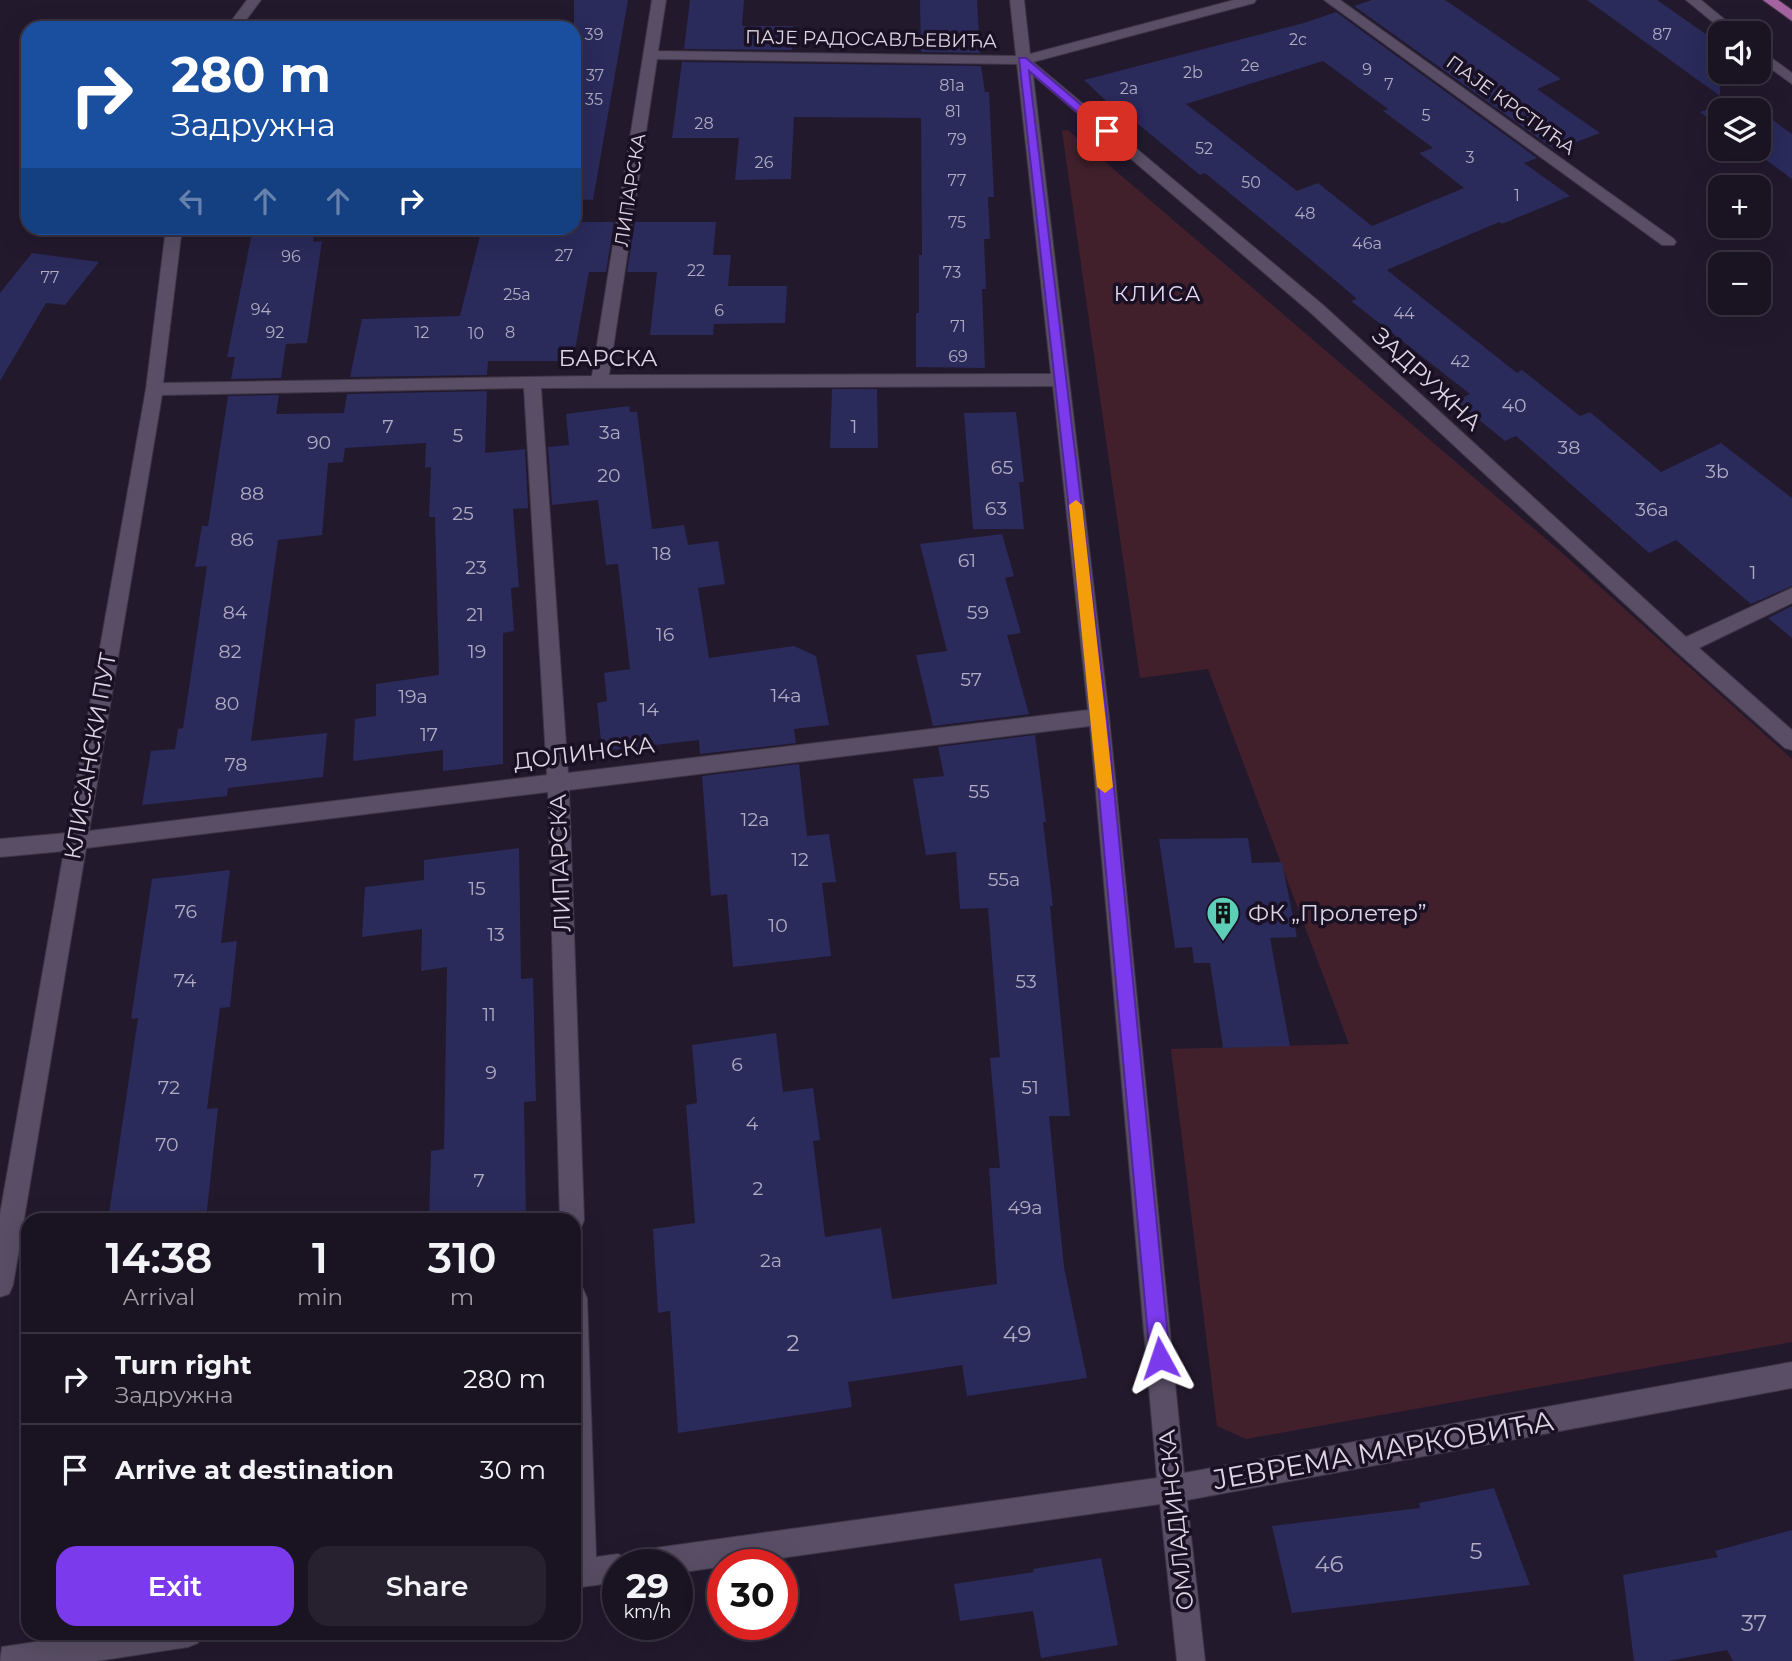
<!DOCTYPE html>
<html lang="en">
<head>
<meta charset="utf-8">
<style>
  :root { --surface:#1a1322; --page:#27202f; --text:#f1f3f6; --muted:#9f9ea5; --line:#383240; --accent:#7c3aed }
  body { margin:0; font-family:Montserrat,sans-serif; background:var(--page); color:var(--text); height:100vh; display:flex; flex-direction:column; font-size:26px; white-space:nowrap }
  * { box-sizing:border-box; margin:0 }
  p { font-size:23px; color:var(--muted) }
  .icon { flex:none; width:38px; height:38px; fill:none; stroke:currentColor; stroke-width:2; stroke-linecap:round; stroke-linejoin:round }
  .map { position:relative; flex:1; overflow:hidden }
  .drawer { position:absolute; left:21px; top:1213px; width:560px; height:427px; display:flex; flex-direction:column; background:var(--surface); border-radius:21px; box-shadow:0 7px 28px #0002,0 0 0 2px var(--line) }
  .drawer>* { flex:none }
  .guide { position:absolute; left:21px; top:21px; width:560px; height:214px; border-radius:21px; box-shadow:0 7px 28px #0002,0 0 0 2px var(--line); background:#1a4fa0; color:#fff; overflow:hidden }
  .controls { position:absolute; left:1708px; top:21px; display:grid; gap:14px }
  .controls a { display:grid; place-items:center; width:63px; height:63px; border-radius:14px; background:var(--surface); box-shadow:0 7px 28px #0002,0 0 0 2px var(--line); font-size:35px }
  .speed { position:absolute; left:602px; top:1549px; display:flex; gap:14px; font-size:35px; font-weight:700; text-align:center }
  .speed>* { display:grid; place-content:center; width:91px; height:91px; border-radius:50%; background:var(--surface); box-shadow:0 7px 28px #0002,0 0 0 2px var(--line); line-height:1 }
  .speed small { font-size:18px; font-weight:400 }
  .speed .limit { border:10px solid #d22; background:#fff; color:#111 }
  .pin { position:absolute; display:grid; place-items:center; width:60px; height:60px; color:#fff; margin:-30px; border-radius:14px; box-shadow:0 4px 10px #0006 }
  .me { position:absolute; width:77px; margin:-38px; rotate:355deg; stroke-linejoin:round; filter:drop-shadow(0 0 5px #0008) }
  .turn { display:flex; align-items:center; gap:24px; height:147px; padding:0 35px; font-size:32px }
  .turn .icon { width:91px; height:91px; stroke-width:2.5 }
  .turn b { display:block; font-size:49px; line-height:60px }
  .lanes { display:flex; align-items:center; height:66px; padding:0 35px; background:#0003; justify-content:center; gap:35px; direction:ltr }
  .lanes .off { opacity:.35 }
  .eta { display:flex; justify-content:space-evenly; align-items:center; height:119px; text-align:center }
  .eta b { font-size:42px; font-weight:600; line-height:49px }
  .button { display:flex; gap:14px; margin-top:auto; padding:14px 35px }
  .button a { flex:1; height:80px; border-radius:21px; background:var(--accent); color:#fff; font-size:28px; font-weight:600; line-height:80px; text-align:center }
  .button a+a { background:var(--page); color:var(--text) }
  ul { padding:0; list-style:none }
  li { display:flex; align-items:center; gap:21px; height:91px; padding:0 35px; border-top:2px solid var(--line) }
  li div { flex:1 }
  li b { display:block; font-size:26px }
  li em { font-style:normal }
  .map>svg:first-child { display:block }
</style>
</head>
<body>
<div class="map">
<svg width="1792" height="1661" viewBox="0 0 1792 1661">
  <rect width="100%" height="100%" fill="#23192d"/>
  <path fill="#41202c" d="M1068 130 1561 552 1792 759V1342L1246 1439 1217 1426 1171 1049 1349 1044 1208 669 1140 678 1062 131Z"/>
  <path fill="#2a2a5b" fill-rule="evenodd" d="M574 0H628L593 200 574 199Z
    M690 0H744L742 26H793L792 50 684 49Z
    M920 0H977L980 53 921 52Z
    M1372 0H1445L1561 79 1537 89 1600 133 1555 150 1354 6Z
    M1587 0H1657L1720 44V96Z
    M1336 12 1537 158 1524 163 1570 196 1502 224 1499 222 1387 270 1517 373 1522 370 1580 416 1590 412 1661 472 1721 443 1792 498V586L1751 604 1676 540 1649 553 1516 436 1505 441 1456 401 1470 394 1351 301 1357 299 1304 254 1205 173 1200 175 1122 111 1118 112 1084 80 1304 23ZM1323 61 1388 109 1383 111 1433 148 1419 153 1464 188 1372 226 1318 183 1297 191 1186 104Z
    M682 62 981 66 985 92H989L994 197H988L990 239H984L986 289H982L985 368 916 367V313H919V255H922L921 118 794 117 791 179 735 180 739 138H672Z
    M1742 98 1792 134V179L1751 149H1759V110H1720V127L1700 112Z
    M574 222H614L606 272H589L573 361H488L487 375 350 377 362 319 460 316 481 232H514L515 228H574Z
    M635 222H716L713 255H731L728 286H787L785 323 714 324 713 335H650L657 272H627Z
    M253 228H315L313 242 322 241 307 343 286 344 281 378 231 379 235 357H227Z
    M32 253 99 262 65 305 46 303 0 381V293Z
    M832 389H877L878 448H830Z
    M487 391 485 453 525 449 528 508 513 509 519 587 511 588 514 631 503 633V764L443 771V750L353 761 355 719 376 716V684L439 675 435 517H429L431 467 425 468 426 443 345 448 343 462 328 463 322 535 278 540 251 741 327 733 323 777 228 788 227 796 142 805 151 751 175 749 178 729 183 728 207 566 195 567 202 526H208L228 396 279 395 276 414 344 413 347 394Z
    M629 406 630 412H637L652 529 684 525 688 545 718 541 725 584 698 588 709 658 794 646 816 656 829 725 794 729 796 743 700 754 699 740 602 751 597 703 607 701 604 673 630 669 618 564 606 565 598 500 552 505 548 447 569 445 566 414Z
    M1016 412 1024 482H1019L1024 529H973L964 413Z
    M1002 534 1014 576 1005 578 1021 633 1007 635 1029 714 933 726 916 655 947 651 920 544Z
    M1792 606V638L1768 618Z
    M1035 735 1046 822H1043L1053 906H1050L1070 1116H1049L1064 1267 1087 1378 967 1396 962 1365 848 1382 852 1407 678 1433 670 1311 658 1313 653 1229 695 1223 686 1105 697 1103 692 1045 776 1033 783 1092 813 1088 820 1140 813 1141 825 1237 881 1228 892 1299 997 1284 989 1168H1000L990 1058 1000 1057 988 908 960 909 956 852 926 855 913 779 944 776 938 747Z
    M799 764 807 836 829 834 836 882 822 883 831 956 733 967 727 894 711 896 702 776Z
    M1248 838 1252 863 1282 862 1297 937 1270 938 1290 1046 1223 1048 1210 963H1194L1192 947 1175 948 1159 839Z
    M519 848 521 979 533 978 536 1101 524 1102 526 1220H429L431 1151 444 1149 447 967 421 971 422 929 362 937 365 887 424 880V860Z
    M230 870 221 943 237 941 230 1007 220 1008 207 1109 218 1108 206 1220H108L138 1018 131 1019 152 879Z
    M1494 1488 1530 1585 1292 1613 1272 1526 1420 1508 1419 1503Z
    M1792 1530V1661H1733L1727 1650 1668 1661H1634L1623 1575 1718 1557 1715 1551Z
    M1101 1558 1118 1645 1041 1658 1033 1611 960 1621 954 1584 1034 1572 1033 1569Z"/>
  <g fill="none" stroke-linecap="round" stroke-linejoin="round">
    <defs>
      <path id="minor" d="M247 0H261L240 28H226Z
        M652 0H666L658 51 1016 56 1010 0H1024L1030 54 1234 0H1256L1254 3 1033 62 1323 305 1686 637 1792 588V603L1699 648 1792 730V750L1785 748 1677 652 1311 313 1033 75 1109 717 1184 1473 1792 1362V1388L1187 1500 1205 1661H1177L1160 1504 677 1573V1564H618V1582L574 1588V1285L583 1289 587 1298 596 1557 618 1554 629 1560 631 1554 641 1550 1157 1478 1090 726 569 790 584 1220 581 1228 574 1231V1220H560L548 792 86 848 13 1285 9 1294 0 1297V1214L64 851 0 857V839L67 833 146 389 166 228H182L163 383 592 376ZM657 59 1017 64 1051 374 609 375ZM1053 386 1088 710 568 773 541 388ZM524 388 547 775 89 831 162 395Z
        M1324 0H1340L1674 239 1676 242 1674 245H1662Z
        M1686 0H1701L1741 33H1726Z
        M1759 49 1792 73V84L1759 60Z
        M95 1633H202L198 1643 188 1647 97 1661H0L2 1647Z"/>
      <path id="major" d="M1763 0H1778L1792 10V21Z"/>
    </defs>
    <use href="#minor" stroke="#3e3647" stroke-width="2"/>
    <use href="#major" stroke="#3e3647" stroke-width="2"/>
    <use href="#minor" fill="#594e65" fill-rule="evenodd"/>
    <use href="#major" fill="#a462a1" fill-rule="evenodd"/>
  </g>
  <path fill="#7c3aed" stroke="#51269a" stroke-width="2" d="M1019 58H1026L1112 131 1103 134 1029 71 1107 717 1170 1358 1167 1365 1160 1368 1153 1365 1150 1358 1092 717Z"/>
  <path fill="#f59e0b" d="M1076 500 1082 505 1113 787 1105 793 1097 787 1069 505Z"/>
  <defs>
    <symbol id="building-pin" viewBox="-11 -11 22 30"><path d="M0 17L-7.5 6A9.5 9.5 0 1 1 7.5 6Z" fill="#5eceb8" stroke="#1a1023"/><path d="M-4-6H4V6H1V3H-1V6H-4ZM-2.5-4.3h1.7v1.8h-1.7ZM.8-4.3h1.7v1.8H.8ZM-2.5-1h1.7V.8h-1.7ZM.8-1h1.7V.8H.8Z" fill="#111"/></symbol>
  </defs>
  <g fill-rule="evenodd">
    <use href="#building-pin" x="1204" y="894" width="38" height="52"/>
  </g>
  <g text-anchor="middle" dominant-baseline="central" stroke-width="7" stroke-linejoin="round" paint-order="stroke">
    <g font-size="16" fill="#b0abc2">
      <text x="594" y="34">39</text>
      <text x="1662" y="34">87</text>
      <text x="1298" y="39">2c</text>
      <text x="1250" y="65">2e</text>
      <text x="1367" y="69">9</text>
      <text x="1193" y="72">2b</text>
      <text x="595" y="75">37</text>
      <text x="1389" y="84">7</text>
      <text x="952" y="85">81a</text>
      <text x="1129" y="88">2a</text>
      <text x="594" y="99">35</text>
      <text x="953" y="111">81</text>
      <text x="1426" y="115">5</text>
      <text x="704" y="123">28</text>
      <text x="957" y="139">79</text>
      <text x="1204" y="148">52</text>
      <text x="1470" y="157">3</text>
      <text x="764" y="162">26</text>
      <text x="957" y="180">77</text>
      <text x="1251" y="182">50</text>
      <text x="1517" y="195">1</text>
      <text x="1305" y="213">48</text>
      <text x="957" y="222">75</text>
      <text x="1367" y="243">46a</text>
      <text x="564" y="255">27</text>
      <text x="291" y="256">96</text>
      <text x="696" y="270">22</text>
      <text x="952" y="272">73</text>
      <text x="50" y="277">77</text>
      <text x="517" y="294">25a</text>
      <text x="261" y="309">94</text>
      <text x="719" y="310">6</text>
      <text x="1404" y="313">44</text>
      <text x="958" y="326">71</text>
      <text x="275" y="332">92</text>
      <text x="422" y="332">12</text>
      <text x="510" y="332">8</text>
      <text x="476" y="333">10</text>
      <text x="958" y="356">69</text>
      <text x="1460" y="361">42</text>
    </g>
    <g font-size="19" fill="#dcd6e4" stroke="#1a1023">
      <text transform="translate(871 39) rotate(1)">ПАЈЕ РАДОСАВЉЕВИЋА</text>
      <text transform="translate(1511 105) rotate(36)">ПАЈЕ КРСТИЋА</text>
      <text transform="translate(630 190) rotate(-81)">ЛИПАРСКА</text>
    </g>
    <g font-size="19" fill="#b0abc2">
      <text x="1514" y="405">40</text>
      <text x="388" y="426">7</text>
      <text x="854" y="426">1</text>
      <text x="610" y="432">3a</text>
      <text x="458" y="435">5</text>
      <text x="319" y="442">90</text>
      <text x="1569" y="447">38</text>
      <text x="1002" y="467">65</text>
      <text x="1717" y="471">3b</text>
      <text x="609" y="475">20</text>
      <text x="252" y="493">88</text>
      <text x="996" y="508">63</text>
      <text x="1652" y="509">36a</text>
      <text x="463" y="513">25</text>
      <text x="242" y="539">86</text>
      <text x="662" y="553">18</text>
      <text x="967" y="560">61</text>
      <text x="476" y="567">23</text>
      <text x="1753" y="572">1</text>
      <text x="235" y="612">84</text>
      <text x="978" y="612">59</text>
      <text x="475" y="614">21</text>
      <text x="665" y="634">16</text>
      <text x="230" y="651">82</text>
      <text x="477" y="651">19</text>
      <text x="971" y="679">57</text>
      <text x="786" y="695">14a</text>
      <text x="413" y="696">19a</text>
      <text x="227" y="703">80</text>
      <text x="649" y="709">14</text>
      <text x="429" y="734">17</text>
      <text x="236" y="764">78</text>
      <text x="979" y="791">55</text>
      <text x="755" y="819">12a</text>
      <text x="800" y="859">12</text>
      <text x="1004" y="879">55a</text>
      <text x="477" y="888">15</text>
      <text x="186" y="911">76</text>
      <text x="778" y="925">10</text>
      <text x="496" y="934">13</text>
      <text x="185" y="980">74</text>
      <text x="1026" y="981">53</text>
      <text x="489" y="1014">11</text>
      <text x="737" y="1064">6</text>
      <text x="491" y="1072">9</text>
      <text x="169" y="1087">72</text>
      <text x="1030" y="1087">51</text>
      <text x="752" y="1123">4</text>
      <text x="167" y="1144">70</text>
      <text x="479" y="1180">7</text>
      <text x="758" y="1188">2</text>
      <text x="1025" y="1207">49a</text>
      <text x="771" y="1260">2a</text>
    </g>
    <g font-size="21" letter-spacing="2" fill="#e7dbf6" stroke="#1a1023">
      <text x="1158" y="293">КЛИСА</text>
    </g>
    <g font-size="23" fill="#dcd6e4" stroke="#1a1023">
      <text x="608" y="358">БАРСКА</text>
      <text transform="translate(1427 379) rotate(43)">ЗАДРУЖНА</text>
      <text transform="translate(584 753) rotate(-7)">ДОЛИНСКА</text>
      <text transform="translate(90 756) rotate(-80)">КЛИСАНСКИ ПУТ</text>
      <text transform="translate(560 863) rotate(-92)">ЛИПАРСКА</text>
      <text transform="translate(1176 1520) rotate(-96)">ОМЛАДИНСКА</text>
    </g>
    <g font-size="23" fill="#dcd6e4" stroke="#1a1023" text-anchor="start">
      <text x="1248" y="913">ФК „Пролетер”</text>
    </g>
    <g font-size="23" fill="#b0abc2">
      <text x="1017" y="1334">49</text>
      <text x="793" y="1343">2</text>
      <text x="1476" y="1551">5</text>
      <text x="1329" y="1564">46</text>
      <text x="1754" y="1623">37</text>
    </g>
    <g font-size="28" fill="#dcd6e4" stroke="#1a1023">
      <text transform="translate(1383 1450) rotate(-10)">ЈЕВРЕМА МАРКОВИЋА</text>
    </g>
  </g>
</svg>
<div class="controls">
<a><svg class="icon" aria-label="sound" viewBox="0 0 24 24"><path d="M4 9h4l5-4v14l-5-4H4zM17 9q2 3 0 6"/></svg></a>
<a><svg class="icon" aria-label="layers" viewBox="0 0 24 24"><path d="M12 4l9 5-9 5-9-5zM3 14l9 5 9-5"/></svg></a>
<a>+</a>
<a>−</a>
</div>
<div class="speed"><div>29<small>km/h</small></div><div class="limit">30</div></div>
<div class="pin" style="left:1107px;top:131px;background:#d93025"><svg class="icon" aria-label="arrive" viewBox="0 0 24 24"><path d="M6 21V4h12l-3 4 3 4H6"/></svg></div>
<svg class="me" style="left:1160px;top:1358px" viewBox="-20 -20 40 40"><path d="M0-17L14 15 0 8-14 15z" fill="#7c3aed" stroke="#fff" stroke-width="4"/></svg>
<div class="guide">
<div class="turn"><svg class="icon" aria-label="right" viewBox="0 0 24 24"><path d="M7 20v-9h11M14 6l5 5-5 5"/></svg><div><b>280 m</b>Задружна</div></div>
<div class="lanes"><svg class="icon off" aria-label="left" viewBox="0 0 24 24"><path d="M17 20v-9H6M10 6l-5 5 5 5"/></svg><svg class="icon off" aria-label="ahead" viewBox="0 0 24 24"><path d="M12 20V5M6 11l6-6 6 6"/></svg><svg class="icon off" aria-label="ahead" viewBox="0 0 24 24"><path d="M12 20V5M6 11l6-6 6 6"/></svg><svg class="icon" aria-label="right" viewBox="0 0 24 24"><path d="M7 20v-9h11M14 6l5 5-5 5"/></svg></div>
</div>
<section class="drawer">
<div class="eta">
<div><b>14:38</b><p>Arrival</p></div>
<div><b>1</b><p>min</p></div>
<div><b>310</b><p>m</p></div>
</div>
<ul>
<li><svg class="icon" aria-label="right" viewBox="0 0 24 24"><path d="M7 20v-9h11M14 6l5 5-5 5"/></svg><div><b>Turn right</b><p>Задружна</p></div><em>280 m</em></li>
<li><svg class="icon" aria-label="arrive" viewBox="0 0 24 24"><path d="M6 21V4h12l-3 4 3 4H6"/></svg><div><b>Arrive at destination</b></div><em>30 m</em></li>
</ul>
<div class="button"><a>Exit</a><a>Share</a></div>
</section>
</div>
</body>
</html>
